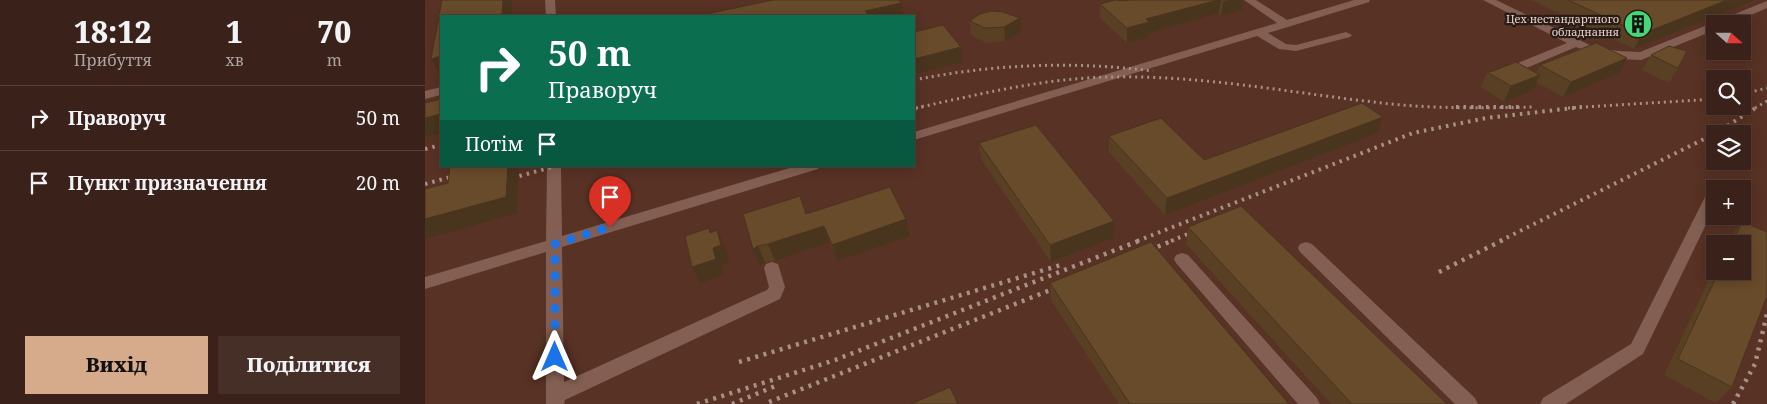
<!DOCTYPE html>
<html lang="uk">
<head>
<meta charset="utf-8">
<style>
  :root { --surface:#3a221a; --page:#452f27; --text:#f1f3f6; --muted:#aba4a2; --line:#543f39; --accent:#d6ab8b }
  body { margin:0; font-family:"Noto Serif",serif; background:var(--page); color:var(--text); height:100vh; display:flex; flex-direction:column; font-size:19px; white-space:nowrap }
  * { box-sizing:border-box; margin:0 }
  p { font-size:16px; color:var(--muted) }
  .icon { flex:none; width:28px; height:28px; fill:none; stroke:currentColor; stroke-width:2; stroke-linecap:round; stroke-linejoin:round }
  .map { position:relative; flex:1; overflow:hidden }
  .side { display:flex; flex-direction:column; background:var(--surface); width:425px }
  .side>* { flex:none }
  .banner { position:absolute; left:15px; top:15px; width:475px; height:152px; border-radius:0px; box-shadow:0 2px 12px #0003,0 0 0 1px var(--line); background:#0b6e4f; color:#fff; overflow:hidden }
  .needle { width:32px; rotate:111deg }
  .tools { position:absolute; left:1281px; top:15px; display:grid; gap:10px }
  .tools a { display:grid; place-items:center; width:45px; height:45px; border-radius:0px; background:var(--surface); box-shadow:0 2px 12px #0003,0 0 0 1px var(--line); font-size:25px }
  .pin { position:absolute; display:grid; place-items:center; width:42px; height:42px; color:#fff; margin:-51px -21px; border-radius:50% 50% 50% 0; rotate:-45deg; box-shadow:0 0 5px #0007 }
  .pin .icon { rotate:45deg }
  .me { position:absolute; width:55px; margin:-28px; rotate:0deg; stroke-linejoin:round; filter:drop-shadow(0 0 4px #0008) }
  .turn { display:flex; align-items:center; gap:18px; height:105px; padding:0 25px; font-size:22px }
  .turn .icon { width:65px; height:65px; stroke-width:2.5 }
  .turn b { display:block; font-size:35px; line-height:42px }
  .then { display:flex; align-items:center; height:48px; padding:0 25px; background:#0003; gap:10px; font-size:19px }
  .eta { display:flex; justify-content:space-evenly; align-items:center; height:85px; text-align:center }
  .eta b { font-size:30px; font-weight:800; line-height:35px }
  .action { display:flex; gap:10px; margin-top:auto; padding:10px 25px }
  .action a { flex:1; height:58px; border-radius:0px; background:var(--accent); color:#111; font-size:20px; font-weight:800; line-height:58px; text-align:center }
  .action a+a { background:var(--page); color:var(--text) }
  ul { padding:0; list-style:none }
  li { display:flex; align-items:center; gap:15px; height:65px; padding:0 25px; border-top:1px solid var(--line) }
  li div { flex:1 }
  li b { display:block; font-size:19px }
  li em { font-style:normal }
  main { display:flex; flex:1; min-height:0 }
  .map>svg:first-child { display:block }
</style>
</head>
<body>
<main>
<section class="side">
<div class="eta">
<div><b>18:12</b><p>Прибуття</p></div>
<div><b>1</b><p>хв</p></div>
<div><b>70</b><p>m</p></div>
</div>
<ul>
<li><svg class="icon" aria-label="right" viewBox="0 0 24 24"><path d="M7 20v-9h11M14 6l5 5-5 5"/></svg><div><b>Праворуч</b></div><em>50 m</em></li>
<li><svg class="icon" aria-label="arrive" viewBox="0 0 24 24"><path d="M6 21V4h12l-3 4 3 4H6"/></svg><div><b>Пункт призначення</b></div><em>20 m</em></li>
</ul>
<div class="action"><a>Вихід</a><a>Поділитися</a></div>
</section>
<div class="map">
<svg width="1342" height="404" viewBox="0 0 1342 404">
  <rect width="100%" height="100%" fill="#4d2e23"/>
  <path fill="#583224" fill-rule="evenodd" d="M0 0H1342V404H0ZM16 16H489V166H16ZM1290 24H1318V51H1290ZM1290 79H1318V106H1290ZM1290 134H1318V161H1290ZM1290 189H1318V216H1290ZM1290 244H1318V271H1290Z"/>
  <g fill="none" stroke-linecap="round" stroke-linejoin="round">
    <path fill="#825f52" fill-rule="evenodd" d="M120 0H130L131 16H121Z
      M819 0H831L862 20 929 0H945L944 2 843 33 861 44 871 45 921 32 927 35 925 37 871 51 854 49 832 36 489 140V132L852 23Z
      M1058 0H1071L1169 47 1193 51 1215 52 1342 1V8L1305 24H1290V30L1216 60 1193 59 1166 53 1151 47 1080 77 1076 76 1074 73 1076 70 1142 43Z
      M16 87V95L0 99V91Z
      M122 166H136L137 236 371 166H395L393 169 137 247 139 382 342 290 344 287 339 268 341 264 347 262 353 264 360 287 355 299 140 400 139 404H121V252L0 289V277L121 241Z
      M1290 186 1296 189H1290V206L1218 354 1141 404H1115L1118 398 1206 344 1283 191 1285 188Z
      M881 242 887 244 1050 398 1053 404H1030L875 252 873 248 875 244Z
      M757 253 763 255 892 398 895 404H873L751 263 749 259 751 255Z"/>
    <path stroke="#a99087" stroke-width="3" stroke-dasharray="2 4" stroke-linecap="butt" d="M489 80C569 64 647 61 728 71
      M1318 94 1342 88
      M491 108C555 94 620 78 686 77 777 75 867 93 957 103 1008 109 1059 108 1109 107
      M1143 108 1290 99
      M1330 108 1342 101"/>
    <path stroke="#a99087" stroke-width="4" stroke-dasharray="2.5 5" stroke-linecap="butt" d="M1031 107H1097
      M489 109 497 107
      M0 149 16 145
      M80 180 131 166
      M0 184 36 174
      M712 241 988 133 1061 118 1157 107
      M746 241 775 229
      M1075 241 1291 133 1332 107"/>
    <path stroke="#a99087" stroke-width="4.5" stroke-dasharray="3 5.5" stroke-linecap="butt" d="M717 253 749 240
      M1014 272 1078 240
      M314 362 639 264
      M344 402 638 285
      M272 404 410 360 716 240
      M307 404 353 385
      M1308 404 1330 364 1342 314"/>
  </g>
  <path fill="#594024" d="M704 0H818L817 10 796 16 794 13 724 33V37L702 43 675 18V4Z
    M1106 0H1329L1209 49Z
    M555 14 596 32 580 41 562 43 546 35 545 21Z
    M489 32 536 47 538 62 492 74 489 69Z
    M1226 55 1253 68 1244 83 1217 70Z
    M1202 58 1194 73 1138 97 1111 82 1108 90 1079 102 1056 87 1062 72 1111 73 1115 65Z
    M958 117 953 133 740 215 684 152V136L779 160Z
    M554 143 688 238 626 262 556 159Z
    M381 214 485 236 412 261 405 242 350 261 340 262 335 266 328 249Z
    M1317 222 1342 232V296L1307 387 1291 403 1239 375 1290 267V271H1318V244H1301L1304 238Z
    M763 227 1022 404H906L761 244Z
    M625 283 864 404H694L626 300Z"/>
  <path fill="#49341d" d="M78 0H87V16H77Z
    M793 0H796L794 13 724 33V37L702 43V28L721 19Z
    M804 0H818L817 10 796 16 798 2Z
    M1302 0H1329L1209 49 1217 34Z
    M476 3 479 16H442L440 11Z
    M595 18 596 32 580 41 579 27Z
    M536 47 538 62 492 74 489 59Z
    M16 56V74L6 59Z
    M1202 58 1194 73 1138 97 1146 82Z
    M1115 75 1108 90 1079 102 1086 86Z
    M16 114V133L0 137V118Z
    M958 117 953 133 740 215 742 198Z
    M83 166H94L92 213 0 239V219Z
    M481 219 485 236 412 261 407 245Z
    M689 221 688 238 626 262 625 245Z
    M399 226 405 242 350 261 343 244Z
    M284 228 292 245V230L300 247 304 262 296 264 299 275 275 283 267 267 285 233Z
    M333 246 340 262 335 266 328 249Z"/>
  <path fill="#684b2a" stroke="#49341d" d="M17 0H78L77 16H16V56L6 59Z
    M348 0H474L476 3 440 11 444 16H272Z
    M690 0 702 1 704 0H793L721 19 724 22 702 28 675 4Z
    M1143 0H1302L1217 34Z
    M566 11 578 12 595 18 579 27 560 28 545 21 555 14Z
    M518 25 536 47 489 59V32Z
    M1171 43 1202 58 1146 82 1115 65Z
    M1244 46 1262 51 1253 68 1226 55Z
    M1091 62 1115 75 1086 86 1062 72 1068 71Z
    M16 99V114L0 118V103Z
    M937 103 958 117 742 198 684 136 736 118 779 160Z
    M611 125 689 221 625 245 554 143Z
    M25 166H83L81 197 0 219V189L23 183Z
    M465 187 481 219 407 245 399 226 343 244 333 246 328 249 318 214 375 196 381 214Z
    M816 206 1022 404H927L763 227Z
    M1317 222 1342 232V296L1307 387 1253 359 1294 271H1318V244H1307Z
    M284 228 285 233 292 230 296 245 288 248 291 259 267 267 260 236Z
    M726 242 864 404H705L625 283Z
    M525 387 533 404H486Z"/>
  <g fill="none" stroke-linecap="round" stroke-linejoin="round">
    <path stroke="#1a73e8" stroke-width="9" stroke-dasharray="0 16.2" d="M130 357V244L185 227"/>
  </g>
  <defs>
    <symbol id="building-disc" viewBox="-11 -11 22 22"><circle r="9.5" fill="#47d779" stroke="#291b15"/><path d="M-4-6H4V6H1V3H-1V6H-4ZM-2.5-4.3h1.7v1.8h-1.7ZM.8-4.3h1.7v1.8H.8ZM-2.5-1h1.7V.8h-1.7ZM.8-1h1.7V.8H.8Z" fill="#111"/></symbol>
  </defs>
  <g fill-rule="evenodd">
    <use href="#building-disc" x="1197" y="8" width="32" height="32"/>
  </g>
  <g text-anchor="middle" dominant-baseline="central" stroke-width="4.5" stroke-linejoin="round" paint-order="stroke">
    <g font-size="11" fill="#e8d3cc" stroke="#291b15" text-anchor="end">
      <text x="1194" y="18">Цех нестандартного<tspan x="1194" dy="13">обладнання</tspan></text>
    </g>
  </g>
</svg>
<div class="tools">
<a><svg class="needle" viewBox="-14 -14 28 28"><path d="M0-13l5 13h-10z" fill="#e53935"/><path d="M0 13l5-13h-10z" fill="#aba4a2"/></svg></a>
<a><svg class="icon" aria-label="search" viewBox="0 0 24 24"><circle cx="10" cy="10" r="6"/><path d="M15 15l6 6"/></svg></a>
<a><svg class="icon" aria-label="layers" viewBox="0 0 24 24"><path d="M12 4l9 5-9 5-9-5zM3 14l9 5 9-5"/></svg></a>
<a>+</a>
<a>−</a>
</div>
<div class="pin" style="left:185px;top:227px;background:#d93025"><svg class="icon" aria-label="arrive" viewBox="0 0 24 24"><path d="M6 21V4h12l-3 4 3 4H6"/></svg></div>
<svg class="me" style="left:130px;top:357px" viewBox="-20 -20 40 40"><path d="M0-17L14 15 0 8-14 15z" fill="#1a73e8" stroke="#fff" stroke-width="4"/></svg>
<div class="banner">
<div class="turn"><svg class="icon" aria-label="right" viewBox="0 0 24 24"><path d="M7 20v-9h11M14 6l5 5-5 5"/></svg><div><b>50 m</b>Праворуч</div></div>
<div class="then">Потім<svg class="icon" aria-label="arrive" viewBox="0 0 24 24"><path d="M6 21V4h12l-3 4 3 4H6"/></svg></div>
</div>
</div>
</main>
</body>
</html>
